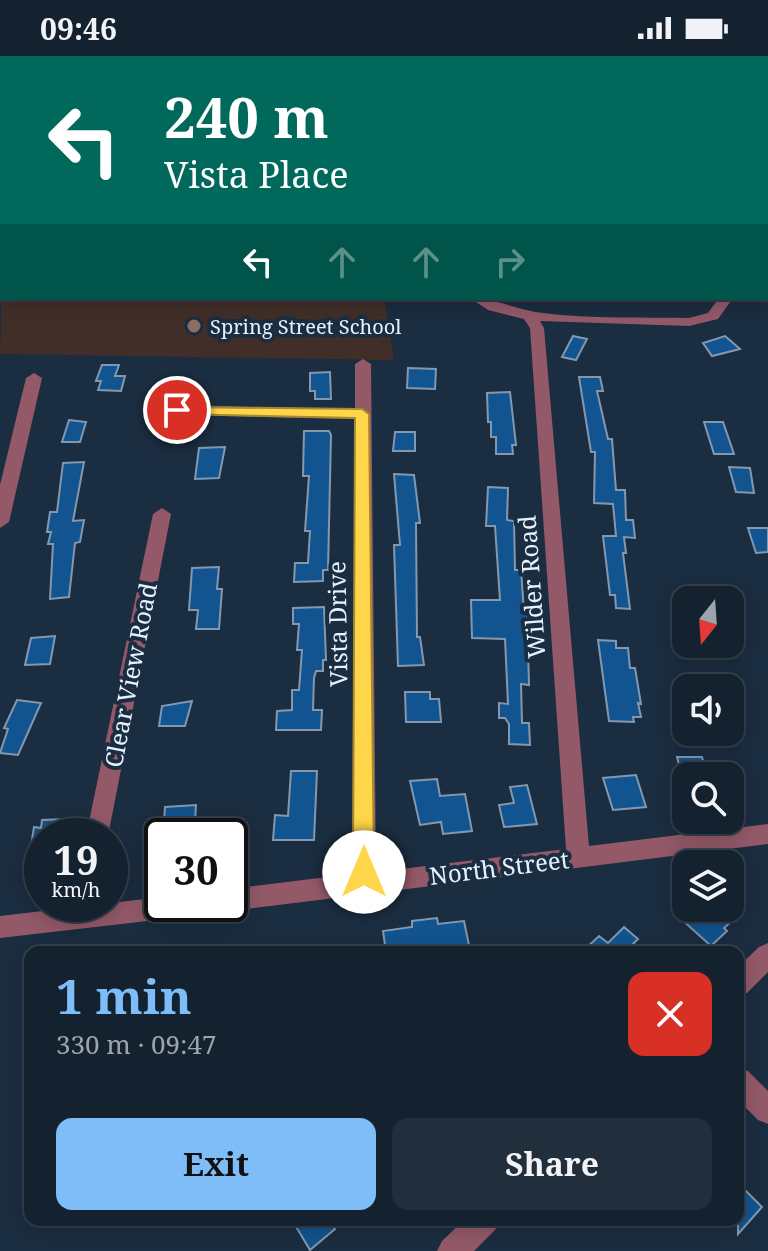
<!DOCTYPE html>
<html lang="en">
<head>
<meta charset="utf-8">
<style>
  :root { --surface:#142230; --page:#212f3c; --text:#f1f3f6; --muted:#9da4ab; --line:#333f4c; --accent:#7fbdf9 }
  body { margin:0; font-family:"Noto Serif",serif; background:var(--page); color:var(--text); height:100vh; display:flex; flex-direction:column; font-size:30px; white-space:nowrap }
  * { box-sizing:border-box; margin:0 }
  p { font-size:26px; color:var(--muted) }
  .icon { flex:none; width:44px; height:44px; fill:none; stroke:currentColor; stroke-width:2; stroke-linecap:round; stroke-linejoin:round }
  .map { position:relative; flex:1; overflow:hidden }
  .panel { position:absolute; left:24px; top:890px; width:720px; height:280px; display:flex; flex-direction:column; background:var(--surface); border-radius:16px; box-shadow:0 4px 20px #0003,0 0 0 2px var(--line) }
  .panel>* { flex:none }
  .top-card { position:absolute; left:0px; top:0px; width:768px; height:244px; box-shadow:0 4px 20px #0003,0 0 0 2px var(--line); background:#00695c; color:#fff; overflow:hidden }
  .needle { width:52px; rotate:197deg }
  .controls { position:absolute; left:672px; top:530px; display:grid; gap:16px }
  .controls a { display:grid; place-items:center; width:72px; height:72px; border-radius:16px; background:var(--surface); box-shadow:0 4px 20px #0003,0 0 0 2px var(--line); font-size:40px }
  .speed { position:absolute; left:24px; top:762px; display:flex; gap:16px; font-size:40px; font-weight:700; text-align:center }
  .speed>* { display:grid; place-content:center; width:104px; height:104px; border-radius:50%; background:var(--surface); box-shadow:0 4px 20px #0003,0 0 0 2px var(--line); line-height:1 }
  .speed small { font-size:20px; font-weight:400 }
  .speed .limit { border:4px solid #111; border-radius:12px; background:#fff; color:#111 }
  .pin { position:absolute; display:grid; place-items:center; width:68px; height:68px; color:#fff; margin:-34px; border:4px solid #fff; border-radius:50%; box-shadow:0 2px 8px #0007 }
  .me { position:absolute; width:88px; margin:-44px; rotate:0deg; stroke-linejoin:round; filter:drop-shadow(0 0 6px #0008) }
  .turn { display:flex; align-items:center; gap:28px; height:168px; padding:0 32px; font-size:36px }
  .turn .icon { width:104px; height:104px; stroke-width:2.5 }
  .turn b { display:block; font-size:56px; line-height:68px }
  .lanes { display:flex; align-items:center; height:76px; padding:0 32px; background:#0003; justify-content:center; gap:40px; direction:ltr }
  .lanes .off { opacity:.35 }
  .round { display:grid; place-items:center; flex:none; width:84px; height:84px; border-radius:16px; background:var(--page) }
  .summary { display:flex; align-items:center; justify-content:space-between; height:136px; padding:0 32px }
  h1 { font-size:48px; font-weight:700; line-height:60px; color:var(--accent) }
  .action { display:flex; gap:16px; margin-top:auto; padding:16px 32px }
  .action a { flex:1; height:92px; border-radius:16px; background:var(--accent); color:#111; font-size:32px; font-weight:700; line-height:92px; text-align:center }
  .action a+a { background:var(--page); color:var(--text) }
  .status { display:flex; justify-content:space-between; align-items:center; height:56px; padding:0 40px; background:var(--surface); direction:ltr }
  .status svg { height:22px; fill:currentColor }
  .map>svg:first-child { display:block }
</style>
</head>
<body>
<div class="status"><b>09:46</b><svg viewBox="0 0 49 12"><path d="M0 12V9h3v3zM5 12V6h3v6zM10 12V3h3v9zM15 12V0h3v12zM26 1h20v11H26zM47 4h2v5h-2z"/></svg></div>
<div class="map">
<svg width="768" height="1195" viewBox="0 0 768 1195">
  <rect width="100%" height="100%" fill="#1b2d40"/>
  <path fill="#412e28" d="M2 231V242H384L394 304 0 298Z"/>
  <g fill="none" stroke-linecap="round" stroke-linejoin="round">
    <path stroke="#156" stroke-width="3" d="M111 0 114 2"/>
  </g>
  <path fill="#12548f" stroke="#8398af" stroke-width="2" d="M573 280 587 283 576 304 562 301Z
    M725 280 740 293 712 300 703 287Z
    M102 309H119L115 320H125L121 335 98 334 101 325H96Z
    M408 312 436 313 435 333 407 332Z
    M330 316 331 343H315V335H310V317Z
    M579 321H600L603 335H597L608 383H612L616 434H625L626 464H633L635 482 624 481 626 497H623L630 553 616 552 615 539H610L603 480H616L613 448 594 447 595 396H591Z
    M510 336 516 389H512L513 398H496V381H491V366H488L487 337Z
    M69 364 86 366 80 386H62Z
    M704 366H723L734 398H714Z
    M304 375H329L331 379 328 514H323V525L294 526 295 507H308L310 475H305L309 420H303Z
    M395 376H415V395H393Z
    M225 391 219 422 195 423 199 392Z
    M84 406 73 465 84 464 80 486 75 487 69 541 50 543 53 488H48L51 476H47L50 456H57L63 407Z
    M729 411 750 412 754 437 736 436Z
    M394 418 414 419 420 467H416L417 581H420L424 609 398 610 394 489H400Z
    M488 431 508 432 507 464 514 465 515 514H521L524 555H527L529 629 521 628 522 667H529L530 689 509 688V668L505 662H499V647L508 648 505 583 472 582 471 544H500L495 470H486Z
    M748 472H768V496L756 497Z
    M219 511 217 533H222L219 573H196L198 554H189L192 512Z
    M324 551 326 604H323V615H316L314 622 313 654H322L321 674H276L277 655 292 654V634H299L302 594H297L299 568H293V552Z
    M55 580 50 608 25 609 31 582Z
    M598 584 616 585V592H628L630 612H635L641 648 638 647 641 661H633L634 666 609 665Z
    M405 636H430V643H439L441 666H406Z
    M17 644 41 647 18 699 0 697 8 673 4 672Z
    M192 645 185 670H159L162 650Z
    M677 701H702L707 720H682Z
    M291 715H317L314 784H273L275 759 288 760Z
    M636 719 646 751 613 754 603 722Z
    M437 723 440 740 465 738 472 775 443 778 441 766 420 769 410 725Z
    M527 729 537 768 504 771 499 749 514 747 510 731Z
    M196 749 195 765 183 766V780H163L165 751Z
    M66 763 63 780H42V814L27 815 34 771 41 772 42 764Z
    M700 852H736L728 859 733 864 724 872 727 875 711 890 681 863Z
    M437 862 438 868 464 865 470 894 386 896 383 875 412 871V865Z
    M624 871 638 883 625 896H582L599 880 608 887Z
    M738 1127 762 1151 738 1178Z
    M292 1164H329L335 1173 310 1194Z"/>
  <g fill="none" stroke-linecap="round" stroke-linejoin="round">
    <path fill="#935969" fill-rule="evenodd" d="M59 0H74L58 2Z
      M236 0H257L258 2H237Z
      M438 0H449L450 2H439Z
      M727 0H737L738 2H728Z
      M751 0H768V4L750 2Z
      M0 9H2V15H0Z
      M470 242C494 242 518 254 543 257 591 263 641 261 689 262L708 257 719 242H733L718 263 689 270 540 265 544 272 589 790 768 768V788L230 855 222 852 220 848H230V833L352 818 355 363 177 359 169 354 177 349 355 353V308L363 303 371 308 376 816 566 793 530 272 524 263 488 254Z
      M34 317 42 322 9 466 0 472V429L26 322Z
      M162 452 171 458 108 780H86L153 458Z
      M162 841V848H211L208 856 199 859 0 882V860Z
      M768 887V916L747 937 738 940V911L759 891Z
      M738 1012 748 1015 768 1035V1068L758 1064 738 1044Z
      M464 1164H500L495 1174 474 1195H437L442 1185Z"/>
  </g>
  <path fill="#ffd54a" stroke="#a68a30" stroke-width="2" d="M172 351 362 353 369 358 374 816 371 823H356L353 816 355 362 177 358 172 357Z"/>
  <circle fill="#8d6e63" stroke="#1b2d40" stroke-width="3" cx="194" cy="270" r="8"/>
  <g text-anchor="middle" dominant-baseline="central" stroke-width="8" stroke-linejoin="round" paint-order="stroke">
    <g font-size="20" fill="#e6f2fe" stroke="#1b2d40" text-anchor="start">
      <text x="210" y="270">Spring Street School</text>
    </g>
    <g font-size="24" fill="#e6f2fe" stroke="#1b2d40">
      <text transform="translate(531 531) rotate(-94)">Wilder Road</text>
      <text transform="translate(337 568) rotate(-91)">Vista Drive</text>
      <text transform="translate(130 619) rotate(-79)">Clear View Road</text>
      <text transform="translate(499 811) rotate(-7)">North Street</text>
    </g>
  </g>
</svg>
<div class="controls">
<a><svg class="needle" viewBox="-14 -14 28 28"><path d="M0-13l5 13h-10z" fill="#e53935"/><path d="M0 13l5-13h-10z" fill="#9da4ab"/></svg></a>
<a><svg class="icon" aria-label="sound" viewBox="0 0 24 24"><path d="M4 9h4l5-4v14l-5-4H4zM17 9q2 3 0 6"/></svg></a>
<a><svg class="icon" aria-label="search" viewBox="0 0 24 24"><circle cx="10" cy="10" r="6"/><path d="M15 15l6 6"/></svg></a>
<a><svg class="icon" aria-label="layers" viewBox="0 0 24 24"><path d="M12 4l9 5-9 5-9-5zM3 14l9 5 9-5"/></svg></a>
</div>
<div class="speed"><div>19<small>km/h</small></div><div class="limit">30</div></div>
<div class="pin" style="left:177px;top:354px;background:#d93025"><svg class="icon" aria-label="arrive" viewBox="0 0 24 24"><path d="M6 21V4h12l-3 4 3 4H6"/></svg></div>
<svg class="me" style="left:364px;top:816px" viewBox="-20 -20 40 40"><circle r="19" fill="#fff"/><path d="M0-13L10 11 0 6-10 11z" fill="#ffd54a"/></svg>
<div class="top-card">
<div class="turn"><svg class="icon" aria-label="left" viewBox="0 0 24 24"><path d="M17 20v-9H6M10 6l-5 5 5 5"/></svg><div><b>240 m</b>Vista Place</div></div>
<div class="lanes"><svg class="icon" aria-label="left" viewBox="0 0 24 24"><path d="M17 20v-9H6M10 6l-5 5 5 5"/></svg><svg class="icon off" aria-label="ahead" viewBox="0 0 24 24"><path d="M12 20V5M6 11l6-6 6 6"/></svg><svg class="icon off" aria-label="ahead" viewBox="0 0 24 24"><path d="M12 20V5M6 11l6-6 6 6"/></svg><svg class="icon off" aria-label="right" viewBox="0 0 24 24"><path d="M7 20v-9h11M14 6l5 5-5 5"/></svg></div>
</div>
<section class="panel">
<div class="summary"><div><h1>1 min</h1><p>330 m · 09:47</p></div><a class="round" style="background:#d93025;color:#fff"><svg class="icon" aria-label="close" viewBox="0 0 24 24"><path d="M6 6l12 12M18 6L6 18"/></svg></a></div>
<div class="action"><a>Exit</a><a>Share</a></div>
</section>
</div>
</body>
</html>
